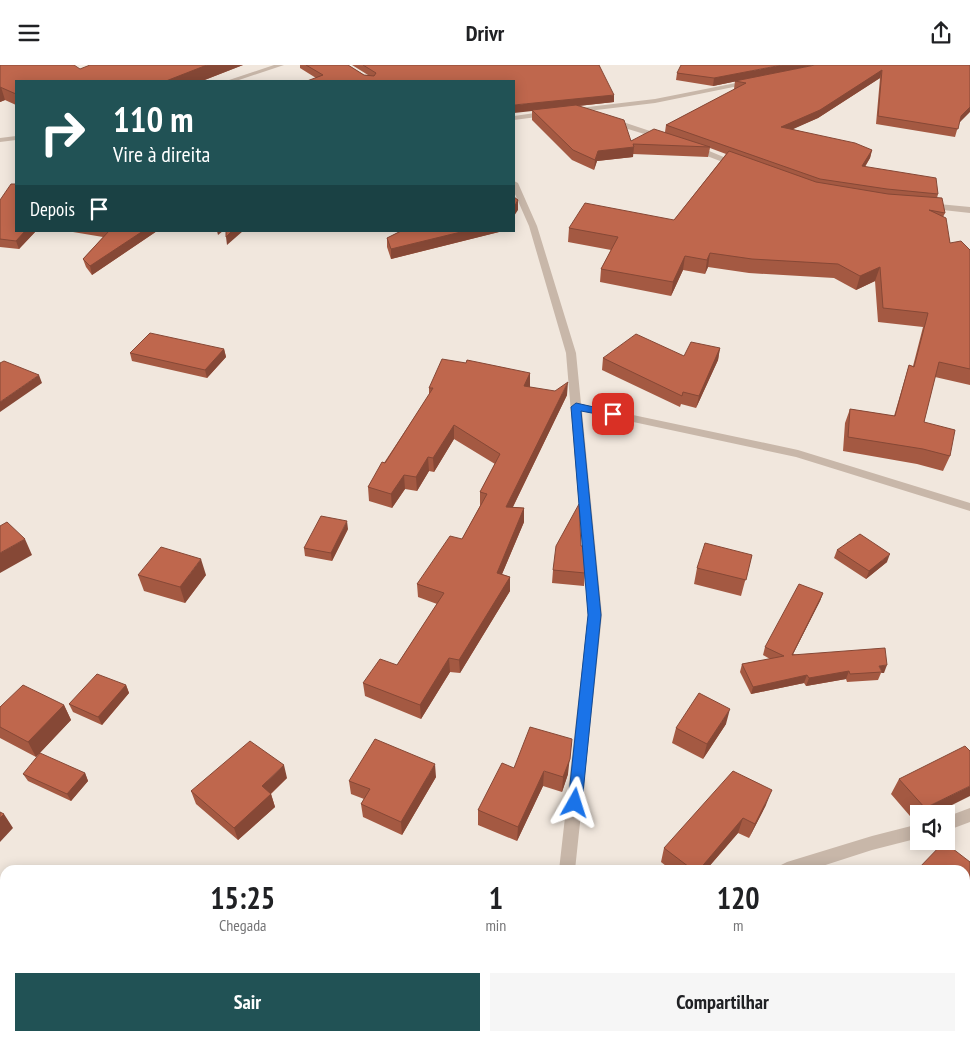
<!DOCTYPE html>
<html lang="pt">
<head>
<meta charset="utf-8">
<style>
  :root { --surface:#fff; --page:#f6f6f6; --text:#202124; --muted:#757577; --accent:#215255 }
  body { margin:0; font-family:"PT Sans Narrow",sans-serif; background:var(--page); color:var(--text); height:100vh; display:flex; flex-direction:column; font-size:19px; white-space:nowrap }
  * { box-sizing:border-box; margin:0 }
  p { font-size:16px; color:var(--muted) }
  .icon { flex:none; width:28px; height:28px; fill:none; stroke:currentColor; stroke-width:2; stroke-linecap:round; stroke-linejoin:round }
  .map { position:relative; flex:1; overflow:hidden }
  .drawer { position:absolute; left:0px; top:800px; width:970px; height:176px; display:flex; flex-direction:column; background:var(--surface); border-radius:15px 15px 0 0; box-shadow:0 2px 12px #0003 }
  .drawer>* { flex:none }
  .guide { position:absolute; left:15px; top:15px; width:500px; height:152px; border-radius:0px; box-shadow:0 2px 12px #0003; background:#215255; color:#fff; overflow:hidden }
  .controls { position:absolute; left:910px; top:740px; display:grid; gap:10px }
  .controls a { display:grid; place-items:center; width:45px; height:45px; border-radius:0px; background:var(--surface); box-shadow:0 2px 12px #0003; font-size:25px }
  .pin { position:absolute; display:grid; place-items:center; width:42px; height:42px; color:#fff; margin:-21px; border-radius:10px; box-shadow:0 2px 8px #0006 }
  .me { position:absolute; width:55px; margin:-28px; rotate:6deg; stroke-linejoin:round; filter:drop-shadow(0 0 4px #0008) }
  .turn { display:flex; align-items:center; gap:18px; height:105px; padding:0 15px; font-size:22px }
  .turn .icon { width:65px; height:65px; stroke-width:2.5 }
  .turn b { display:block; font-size:35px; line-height:42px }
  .then { display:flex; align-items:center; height:48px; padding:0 15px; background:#0003; gap:10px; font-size:19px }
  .eta { display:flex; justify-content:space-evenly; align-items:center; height:85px; text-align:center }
  .eta b { font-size:30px; font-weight:700; line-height:35px }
  .primary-button { display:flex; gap:10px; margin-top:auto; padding:10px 15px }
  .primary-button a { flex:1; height:58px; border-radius:0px; background:var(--accent); color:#fff; font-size:20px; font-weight:700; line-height:58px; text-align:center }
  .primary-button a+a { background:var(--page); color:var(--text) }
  header { display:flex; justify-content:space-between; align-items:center; height:65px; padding:0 15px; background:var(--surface); font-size:22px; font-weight:700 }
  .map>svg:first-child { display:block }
</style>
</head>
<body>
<header><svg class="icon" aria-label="menu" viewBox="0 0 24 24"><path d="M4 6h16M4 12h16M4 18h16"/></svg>Drivr<svg class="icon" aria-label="share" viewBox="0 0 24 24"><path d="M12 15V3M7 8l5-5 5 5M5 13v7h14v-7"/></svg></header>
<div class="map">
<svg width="970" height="976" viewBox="0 0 970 976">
  <rect width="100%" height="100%" fill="#f1e7dd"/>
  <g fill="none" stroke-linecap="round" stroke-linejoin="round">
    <path fill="#c8b7a9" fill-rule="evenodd" d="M274 0H284L236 16H226Z
      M751 15 753 16V18L655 38 571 48 567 46 571 44 655 34Z
      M549 46H552V50L514 55V51Z
      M608 54H614L668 72 661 74 608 58Z
      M16 71V75L0 77V73Z
      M691 81H697L743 100 736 102 691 85Z
      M514 116 518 118 537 161 576 288 581 339 798 385 970 438V446L796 392 582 346 602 550 575 805H559L588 550 566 288 529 161 514 127Z
      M928 138 970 142V148L925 143V139Z
      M970 743V757L946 766V752Z
      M919 759V773L872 785 810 805H779L781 800 787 797 872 771Z
      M404 971H431L429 976H402Z
      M545 971H563V976H545Z"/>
  </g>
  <path fill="#a45942" d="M0 0 80 4 243 0 202 16H16V40L5 35 0 37Z
    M300 0H348L364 10H368L352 0H599L614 37 578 41 631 76 665 67 666 60 735 24H734L735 16 761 11 713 21 676 15 677 8 970 0 959 58 955 72 876 59 880 13 818 53 792 64 872 85 870 93 865 102 938 129 937 133 945 148 943 152 950 178 970 185V320L935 312 924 357 950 391 943 406 917 399 843 386 845 358 850 344 894 351 909 300 913 301 923 262 878 257 875 216 856 225 834 213 749 208 708 202 705 209 683 205 671 231 600 217 601 204 611 185 568 177 569 163 674 155 726 89 710 83 708 92 633 89V92L597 96 594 105 572 95 532 55V46L514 16 316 13 300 3Z
    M0 135 16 166H36L19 184 0 182Z
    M67 166H157L92 210 86 202 83 194 103 172Z
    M401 166H503L391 194 387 182V173Z
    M720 283 718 295 696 343 681 339 680 342 602 305 603 293 684 291Z
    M224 284 226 292 207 313 132 296 130 288Z
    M530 308V322L567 330 513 442 524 443V457L502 509 510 512V526L460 608 450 607 421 654 365 631 363 618 397 600 437 539 418 532 417 519 462 474 480 441V427L495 399 454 374 434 407 429 406 417 426 405 424 392 443 369 436 368 422 429 330V323Z
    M348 464 332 496 305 491 304 483Z
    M581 481 585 508 584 521 552 518 553 505Z
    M837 485 887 497 866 514 834 493Z
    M752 490 741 531 694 519 697 503Z
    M138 510H206L185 538 144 526Z
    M823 528 820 536 793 589 884 608H881L878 615 847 617 846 614 806 621 804 618 751 629 740 607 742 599 770 594 763 590 765 582Z
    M126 620 129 628 102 660 73 647 69 639Z
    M64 640 71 655 36 692 0 673V642Z
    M726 659 703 694 672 678 676 663Z
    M514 703 568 709 562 727 543 721 517 776 478 760V745Z
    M85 708 88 716 71 736 28 716 23 709Z
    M436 712 402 770 363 752 361 739 364 734 351 729 349 716Z
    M287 713 271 729 275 742 238 775 196 739 191 726Z
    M899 714 934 749H919V757L916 758 891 729Z
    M766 740 749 773 738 768 706 805H671L661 797 664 783Z
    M92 971H122L119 976H102Z
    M720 971H751L749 976H729Z
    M863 971H915L914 976H873Z"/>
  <path fill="#864836" d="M207 0H243L202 16H166Z
    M782 0H816L713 21 714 13Z
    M882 5 880 13 818 53 780 70 781 62Z
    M0 22H1L5 35 0 37Z
    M614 30V37L514 48V40Z
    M970 42V47L958 59 961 51Z
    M634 82 633 92 597 96 594 105 595 95 598 86Z
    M872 85 870 93 860 109 862 101Z
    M518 135V145L514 151V142Z
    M25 166H36L19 184 16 176Z
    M143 166H157L92 210 90 201Z
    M217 166H223L218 170Z
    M232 166H243L227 180 226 172Z
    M465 166H503L391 194V184Z
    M710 188 708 202 705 209 707 195Z
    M685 191 683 205 671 231 673 217Z
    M880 202 875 216 856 225 860 211Z
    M720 283 718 295 696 343 699 331Z
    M224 284 226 292 207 313 205 305Z
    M530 308V322L524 321Z
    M39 310 42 318 0 347V337Z
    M568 317 567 330 506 456V442Z
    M454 360V374L434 407 433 393Z
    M428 392 429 406 417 426 416 412Z
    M404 410 405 424 392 443 391 429Z
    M524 443V457L497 521V508Z
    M347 456 348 464 332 496 331 488Z
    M25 474 32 490 0 508V488Z
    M890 489 887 497 866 514 869 506Z
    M201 494 206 510 185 538 180 522Z
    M510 512V526L460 608 459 595Z
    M823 528 820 536 789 597 792 590Z
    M449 593 450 607 421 654 420 640Z
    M887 600 884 608H881L882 607 879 601Z
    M849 606 846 614 806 621 809 613Z
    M807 610 804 618 751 629 753 622Z
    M126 620 129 628 102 660 98 652Z
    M64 640 71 655 36 692 28 677Z
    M730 644 726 659 703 694 707 679Z
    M572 674 568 709 562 727 563 712Z
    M435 699 436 712 402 770 401 757Z
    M284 700 287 713 266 733 271 729 275 742 238 775 234 763 262 721Z
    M544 706 543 721 517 776 518 762Z
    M85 708 88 716 71 736 67 729Z
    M970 721V731L934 749H922L925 743Z
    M772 725 766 740 749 773 755 759Z
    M4 749 13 763 0 777V753Z
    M743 753 738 768 706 805H699Z
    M970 851V853L965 859V856Z
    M29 971H45L46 973 44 976H26Z
    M106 971H122L119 976H110Z
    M277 971H280V976H277Z"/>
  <path fill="#bf674d" stroke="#864836" d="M0 0H74L80 4 90 0H207L166 16H16V29L0 22Z
    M306 0H348L364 10 374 11 376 8 363 0H599L614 30 514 40V16H307L323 10Z
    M681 0H782L714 13 677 8Z
    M815 0H970V42L961 51 958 64 878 51 882 5 820 45 781 62 855 78 872 85 862 101 936 113 938 129 887 124 820 114 666 60 746 18 735 16Z
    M576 40 624 55 631 76 654 64 710 82 633 79 634 82 598 86 595 95 573 85 532 45Z
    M729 86 816 117 888 129 942 133 945 148 929 145 946 153 950 178 961 176 970 185V304L939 297 924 357 955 365 950 391 923 384 848 372 850 344 895 351 909 300 914 302 928 248 883 243 880 202 860 211 838 199 752 194 710 188 707 195 685 191 673 217 601 204 618 172 569 163 585 138 674 155Z
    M11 119H16V166H25L16 176 0 174V135Z
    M514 132 518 135 514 142Z
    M109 166H143L90 201 83 194Z
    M226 166H232L226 172Z
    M401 166H465L391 184 387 173Z
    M150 268 224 284 205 305 130 288Z
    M636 269 684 291 691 277 720 283 699 331 683 327 682 331 603 293Z
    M442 294 466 298 467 295 530 308 524 321 555 326 568 317 506 442 524 443 497 508 510 512 459 595 449 593 420 640 363 618 380 594 397 600 444 528 417 519 450 471 462 474 487 429 480 427 500 389 454 360 433 393 428 392 416 412 404 410 391 429 368 422 382 397 385 398 433 323H429Z
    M4 296 39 310 0 337V298Z
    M579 439 581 481H583L585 508 553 505 556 481Z
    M321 451 347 456 331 488 304 483Z
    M7 457 25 474 0 488V461Z
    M860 469 890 489 869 506 837 485Z
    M705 478 752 490 746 515 697 503Z
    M161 482 201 494 180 522 138 510Z
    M799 519 823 528 792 590 885 583 887 600 879 601 882 607 850 609 849 606 809 613 807 610 753 622 742 599 784 591 765 582Z
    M97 609 126 620 98 652 69 639Z
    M23 620 64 640 28 677 0 662V642Z
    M699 628 730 644 707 679 676 663Z
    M530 662 572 674 570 694 563 712 544 706 518 762 478 745 502 698 514 703Z
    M375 674 435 699 401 757 361 739 370 724 349 716Z
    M250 676 284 700 262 721 271 729 234 763 191 726Z
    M965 681 970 686V721L925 743 899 714Z
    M40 688 85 708 67 729 23 709Z
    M733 706 772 725 755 759 743 753 699 805H693L664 783Z
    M0 747 4 749 0 753Z
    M944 777 970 797V851L965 856V805H917Z
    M0 941 5 943V971H29L26 976H0Z
    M238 971H277V976H238Z
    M881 971H915L914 976H891Z"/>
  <path fill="#1a73e8" stroke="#114b97" d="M576 338 616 347 618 349 613 352 581 346 601 550 582 738 580 742 575 744 570 742 568 738 588 550 571 342Z"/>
</svg>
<div class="controls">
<a><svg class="icon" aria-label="sound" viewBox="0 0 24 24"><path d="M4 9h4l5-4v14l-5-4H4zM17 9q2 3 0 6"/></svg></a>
</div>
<div class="pin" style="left:613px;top:349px;background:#d93025"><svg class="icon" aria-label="arrive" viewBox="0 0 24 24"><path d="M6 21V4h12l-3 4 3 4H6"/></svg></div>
<svg class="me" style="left:575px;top:738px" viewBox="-20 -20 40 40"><path d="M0-17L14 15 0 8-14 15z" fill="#1a73e8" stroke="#fff" stroke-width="4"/></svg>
<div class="guide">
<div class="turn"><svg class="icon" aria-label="right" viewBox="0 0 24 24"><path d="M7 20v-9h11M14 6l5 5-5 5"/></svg><div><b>110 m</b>Vire à direita</div></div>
<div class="then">Depois<svg class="icon" aria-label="arrive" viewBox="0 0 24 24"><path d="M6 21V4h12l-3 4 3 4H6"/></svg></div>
</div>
<section class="drawer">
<div class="eta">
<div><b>15:25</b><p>Chegada</p></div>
<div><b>1</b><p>min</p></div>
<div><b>120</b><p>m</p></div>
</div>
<div class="primary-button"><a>Sair</a><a>Compartilhar</a></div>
</section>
</div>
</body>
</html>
